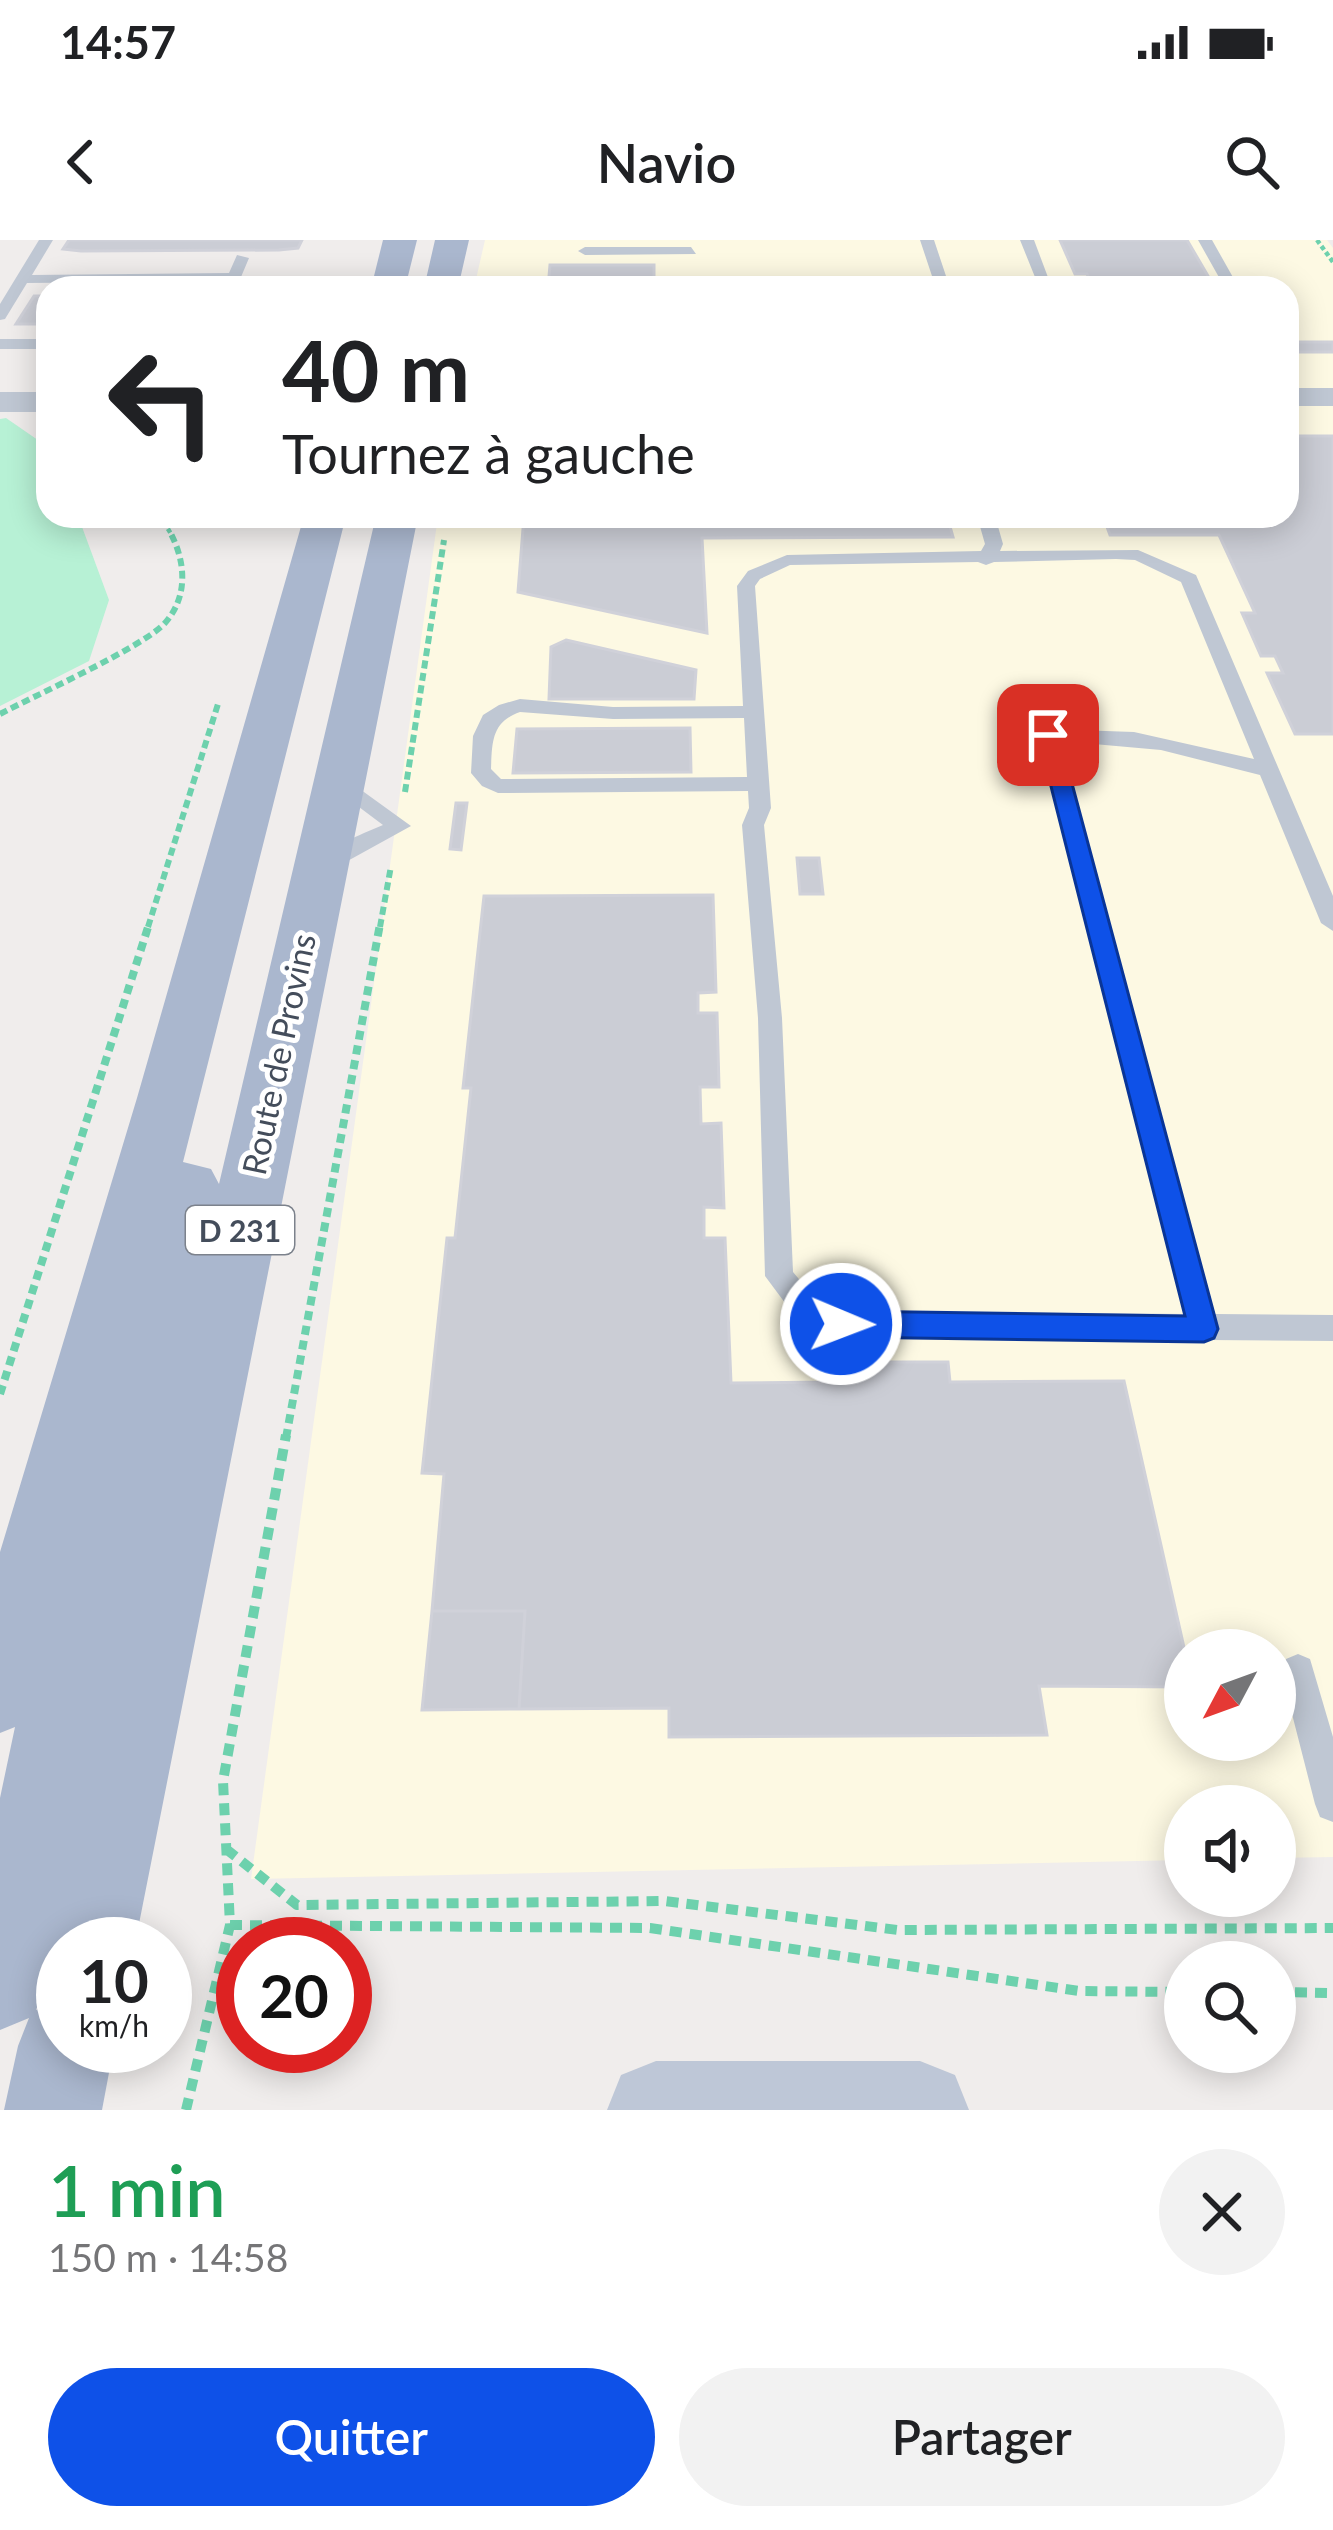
<!DOCTYPE html>
<html lang="fr">
<head>
<meta charset="utf-8">
<style>
  :root { --surface:#fff; --page:#f2f2f2; --text:#202124; --muted:#757577; --accent:#0e51e8 }
  body { margin:0; font-family:Lato,sans-serif; background:var(--page); color:var(--text); height:100vh; display:flex; flex-direction:column; font-size:45px; white-space:nowrap }
  * { box-sizing:border-box; margin:0 }
  p { font-size:39px; color:var(--muted) }
  .icon { flex:none; width:66px; height:66px; fill:none; stroke:currentColor; stroke-width:2; stroke-linecap:round; stroke-linejoin:round }
  .map { position:relative; height:1870px; overflow:hidden }
  .sheet { display:flex; flex-direction:column; background:var(--surface); flex:1 }
  .sheet>* { flex:none }
  .banner { position:absolute; left:36px; top:36px; width:1263px; height:252px; border-radius:36px; box-shadow:0 6px 30px #0003; background:#fff; color:var(--text); overflow:hidden }
  .needle { width:78px; rotate:229deg }
  .fabs { position:absolute; left:1164px; top:1389px; display:grid; gap:24px }
  .fabs a { display:grid; place-items:center; width:132px; height:132px; border-radius:50%; background:var(--surface); box-shadow:0 6px 30px #0003; font-size:60px }
  .speed { position:absolute; left:36px; top:1677px; display:flex; gap:24px; font-size:60px; font-weight:700; text-align:center }
  .speed>* { display:grid; place-content:center; width:156px; height:156px; border-radius:50%; background:var(--surface); box-shadow:0 6px 30px #0003; line-height:1 }
  .speed small { font-size:30px; font-weight:400 }
  .speed .limit { border:18px solid #d22; background:#fff; color:#111 }
  .pin { position:absolute; display:grid; place-items:center; width:102px; height:102px; color:#fff; margin:-51px; border-radius:24px; box-shadow:0 6px 18px #0006 }
  .me { position:absolute; width:132px; margin:-66px; rotate:91deg; stroke-linejoin:round; filter:drop-shadow(0 0 9px #0008) }
  .turn { display:flex; align-items:center; gap:42px; height:252px; padding:0 48px; font-size:54px }
  .turn .icon { width:156px; height:156px; stroke-width:2.5 }
  .turn b { display:block; font-size:84px; line-height:102px }
  .round { display:grid; place-items:center; flex:none; width:126px; height:126px; border-radius:63px; background:var(--page) }
  .summary { display:flex; align-items:center; justify-content:space-between; height:204px; padding:0 48px }
  h1 { font-size:72px; font-weight:600; line-height:90px; color:#1e9e55 }
  .primary-button { display:flex; gap:24px; margin-top:auto; padding:24px 48px }
  .primary-button a { flex:1; height:138px; border-radius:72px; background:var(--accent); color:#fff; font-size:48px; font-weight:600; line-height:138px; text-align:center }
  .primary-button a+a { background:var(--page); color:var(--text) }
  .status { display:flex; justify-content:space-between; align-items:center; height:84px; padding:0 60px; background:var(--surface); direction:ltr }
  .status svg { height:33px; fill:currentColor }
  header { display:flex; justify-content:space-between; align-items:center; height:156px; padding:0 48px; background:var(--surface); font-size:54px; font-weight:600 }
  .map>svg:first-child { display:block }
</style>
</head>
<body>
<div class="status"><b>14:57</b><svg viewBox="0 0 49 12"><path d="M0 12V9h3v3zM5 12V6h3v6zM10 12V3h3v9zM15 12V0h3v12zM26 1h20v11H26zM47 4h2v5h-2z"/></svg></div>
<header><svg class="icon" aria-label="back" viewBox="0 0 24 24"><path d="M15 5l-7 7 7 7"/></svg>Navio<svg class="icon" aria-label="search" viewBox="0 0 24 24"><circle cx="10" cy="10" r="6"/><path d="M15 15l6 6"/></svg></header>
<div class="map">
<svg width="1333" height="1870" viewBox="0 0 1333 1870">
  <rect width="100%" height="100%" fill="#f0edec"/>
  <path fill="#fdf9e3" fill-rule="evenodd" d="M485 0H1327L1333 8V1617L1275 1618V1566H1185V1620L251 1639 438 276H1287V48H474ZM1185 1410H1275V1500H1185Z"/>
  <path fill="#b7f1d5" d="M6 178 48 207V276H78L109 360 89 421 0 466V179Z"/>
  <path fill="#cbcdd5" stroke="#d0d1d9" stroke-width="3" d="M69 0H302L298 8 279 10 81 11 63 9Z
    M1060 0H1187L1215 48H1093L1087 34H1075Z
    M550 25H654V48H548Z
    M34 56H48V84H16Z
    M1292 102H1333V112H1298Z
    M1287 196H1333V494H1295L1267 433H1283L1275 416H1261L1242 373H1255L1219 295H1110L1103 276H1287Z
    M524 276H947L953 297 702 298 707 393 518 352Z
    M566 400 696 430 694 459H549L551 407Z
    M690 488 691 532 513 533 517 489Z
    M456 563H467L461 610 450 609Z
    M797 618H819L823 654H800Z
    M713 655 716 752 698 753V773H717L719 847H700L701 884 721 883 724 968 704 967V998H725L731 1143 830 1142 828 1122H948L950 1142 1124 1141 1185 1412V1447L1039 1446 1047 1495 669 1497V1468L519 1469 525 1371H432L444 1234 422 1233 447 998H455L471 848H463L484 656Z
    M432 1371H525L519 1469 422 1470Z"/>
  <g fill="none" stroke-linecap="round" stroke-linejoin="round">
    <path stroke="#6dd1ad" stroke-width="4.5" stroke-dasharray="4.5 3" stroke-linecap="butt" d="M1317 0 1333 22
      M160 276 173 297"/>
    <path stroke="#6dd1ad" stroke-width="6" stroke-dasharray="8 4.5" stroke-linecap="butt" d="M0 474C34 456 145 406 165 383 188 357 186 323 171 294
      M405 552 444 300
      M148 687 218 464
      M380 687 391 626"/>
    <path stroke="#6dd1ad" stroke-width="8" stroke-dasharray="9 6" stroke-linecap="butt" d="M0 1154 149 684
      M286 1198 380 684"/>
    <path stroke="#6dd1ad" stroke-width="10" stroke-dasharray="12 8" stroke-linecap="butt" d="M226 1609 297 1665 664 1661 898 1690 1333 1688
      M230 1685 650 1688 1079 1751 1185 1752
      M1275 1752 1333 1753
      M186 1870 230 1685 223 1541 286 1195"/>
    <path fill="#bfc7d3" fill-rule="evenodd" d="M39 0H53L32 35 229 33 237 15 249 18 241 37 234 41 27 43 5 79 0 80V64Z
      M920 0H934L950 48H936Z
      M1020 0H1034L1052 48 1039 47Z
      M1198 0H1212L1239 48H1225Z
      M691 7 696 14 585 15 578 11 585 7Z
      M0 99H48V109H0Z
      M977 276H995L1003 304 1000 311 1138 310 1196 335 1333 656V691L1321 683 1260 535 1161 510 1060 501 1215 1074 1333 1075V1101L841 1097 794 1075 765 1036 758 778 742 585 749 568 748 551 498 553 482 546 471 533 473 496 483 475 499 465 520 459 613 467 743 466 737 346 748 331 787 315 981 311 985 304ZM1116 319 1135 320 1181 342 1254 519 1134 492 1048 489 1038 495 1186 1074 843 1071 814 1057 793 1032 782 778 764 585 771 568 755 346 760 339 790 325 978 322 986 325 994 322ZM520 472 613 479 744 478 747 537 501 539 491 529C492 501 492 482 520 472Z
      M339 534 411 586 324 634 313 626C331 605 358 596 383 585L331 546 328 541Z
      M1298 1414 1310 1419 1333 1497V1582L1320 1577 1315 1564 1281 1431 1286 1419Z"/>
    <path fill="#bfc7d3" fill-rule="evenodd" d="M1287 148H1333V166H1287Z
      M0 152H48V172H0Z"/>
    <path fill="#bec7d7" fill-rule="evenodd" d="M656 1821H920L955 1835 969 1870H607L621 1835Z"/>
    <path fill="#aab7ce" fill-rule="evenodd" d="M383 0H417L405 48H371Z
      M435 0H469L458 48H424Z
      M304 276H346L183 922 211 929 219 944 376 276H418L135 1704H63V1740L55 1737 51 1727 36 1770 63 1759V1806H114L102 1870H4L18 1806 29 1778 0 1790V1558L15 1487 0 1493V1312L137 858Z"/>
  </g>
  <path fill="#0e51e8" stroke="#093597" stroke-width="3" d="M1048 488 1059 495 1218 1089 1214 1098 1204 1102 841 1097 831 1093 826 1084 831 1075 841 1071 1185 1076 1038 495Z"/>
  <g text-anchor="middle" dominant-baseline="central" stroke-width="10" stroke-linejoin="round" paint-order="stroke">
    <rect fill="#fff" stroke="#7c828c" stroke-width="3" x="186" y="966" width="108" height="48" rx="9"/>
    <g font-size="30" font-weight="bold" fill="#444d5b">
      <text x="240" y="990">D 231</text>
    </g>
    <g font-size="33" fill="#444d5b" stroke="#fff">
      <text transform="translate(278 814) rotate(-78)">Route de Provins</text>
    </g>
  </g>
</svg>
<div class="fabs">
<a><svg class="needle" viewBox="-14 -14 28 28"><path d="M0-13l5 13h-10z" fill="#e53935"/><path d="M0 13l5-13h-10z" fill="#757577"/></svg></a>
<a><svg class="icon" aria-label="sound" viewBox="0 0 24 24"><path d="M4 9h4l5-4v14l-5-4H4zM17 9q2 3 0 6"/></svg></a>
<a><svg class="icon" aria-label="search" viewBox="0 0 24 24"><circle cx="10" cy="10" r="6"/><path d="M15 15l6 6"/></svg></a>
</div>
<div class="speed"><div>10<small>km/h</small></div><div class="limit">20</div></div>
<div class="pin" style="left:1048px;top:495px;background:#d93025"><svg class="icon" aria-label="arrive" viewBox="0 0 24 24"><path d="M6 21V4h12l-3 4 3 4H6"/></svg></div>
<svg class="me" style="left:841px;top:1084px" viewBox="-20 -20 40 40"><circle r="17" fill="#0e51e8" stroke="#fff" stroke-width="3"/><path d="M0-11L8 9 0 5-8 9z" fill="#fff"/></svg>
<div class="banner">
<div class="turn"><svg class="icon" aria-label="left" viewBox="0 0 24 24"><path d="M17 20v-9H6M10 6l-5 5 5 5"/></svg><div><b>40 m</b>Tournez à gauche</div></div>
</div>
</div>
<section class="sheet">
<div class="summary"><div><h1>1 min</h1><p>150 m · 14:58</p></div><a class="round"><svg class="icon" aria-label="close" viewBox="0 0 24 24"><path d="M6 6l12 12M18 6L6 18"/></svg></a></div>
<div class="primary-button"><a>Quitter</a><a>Partager</a></div>
</section>
</body>
</html>
